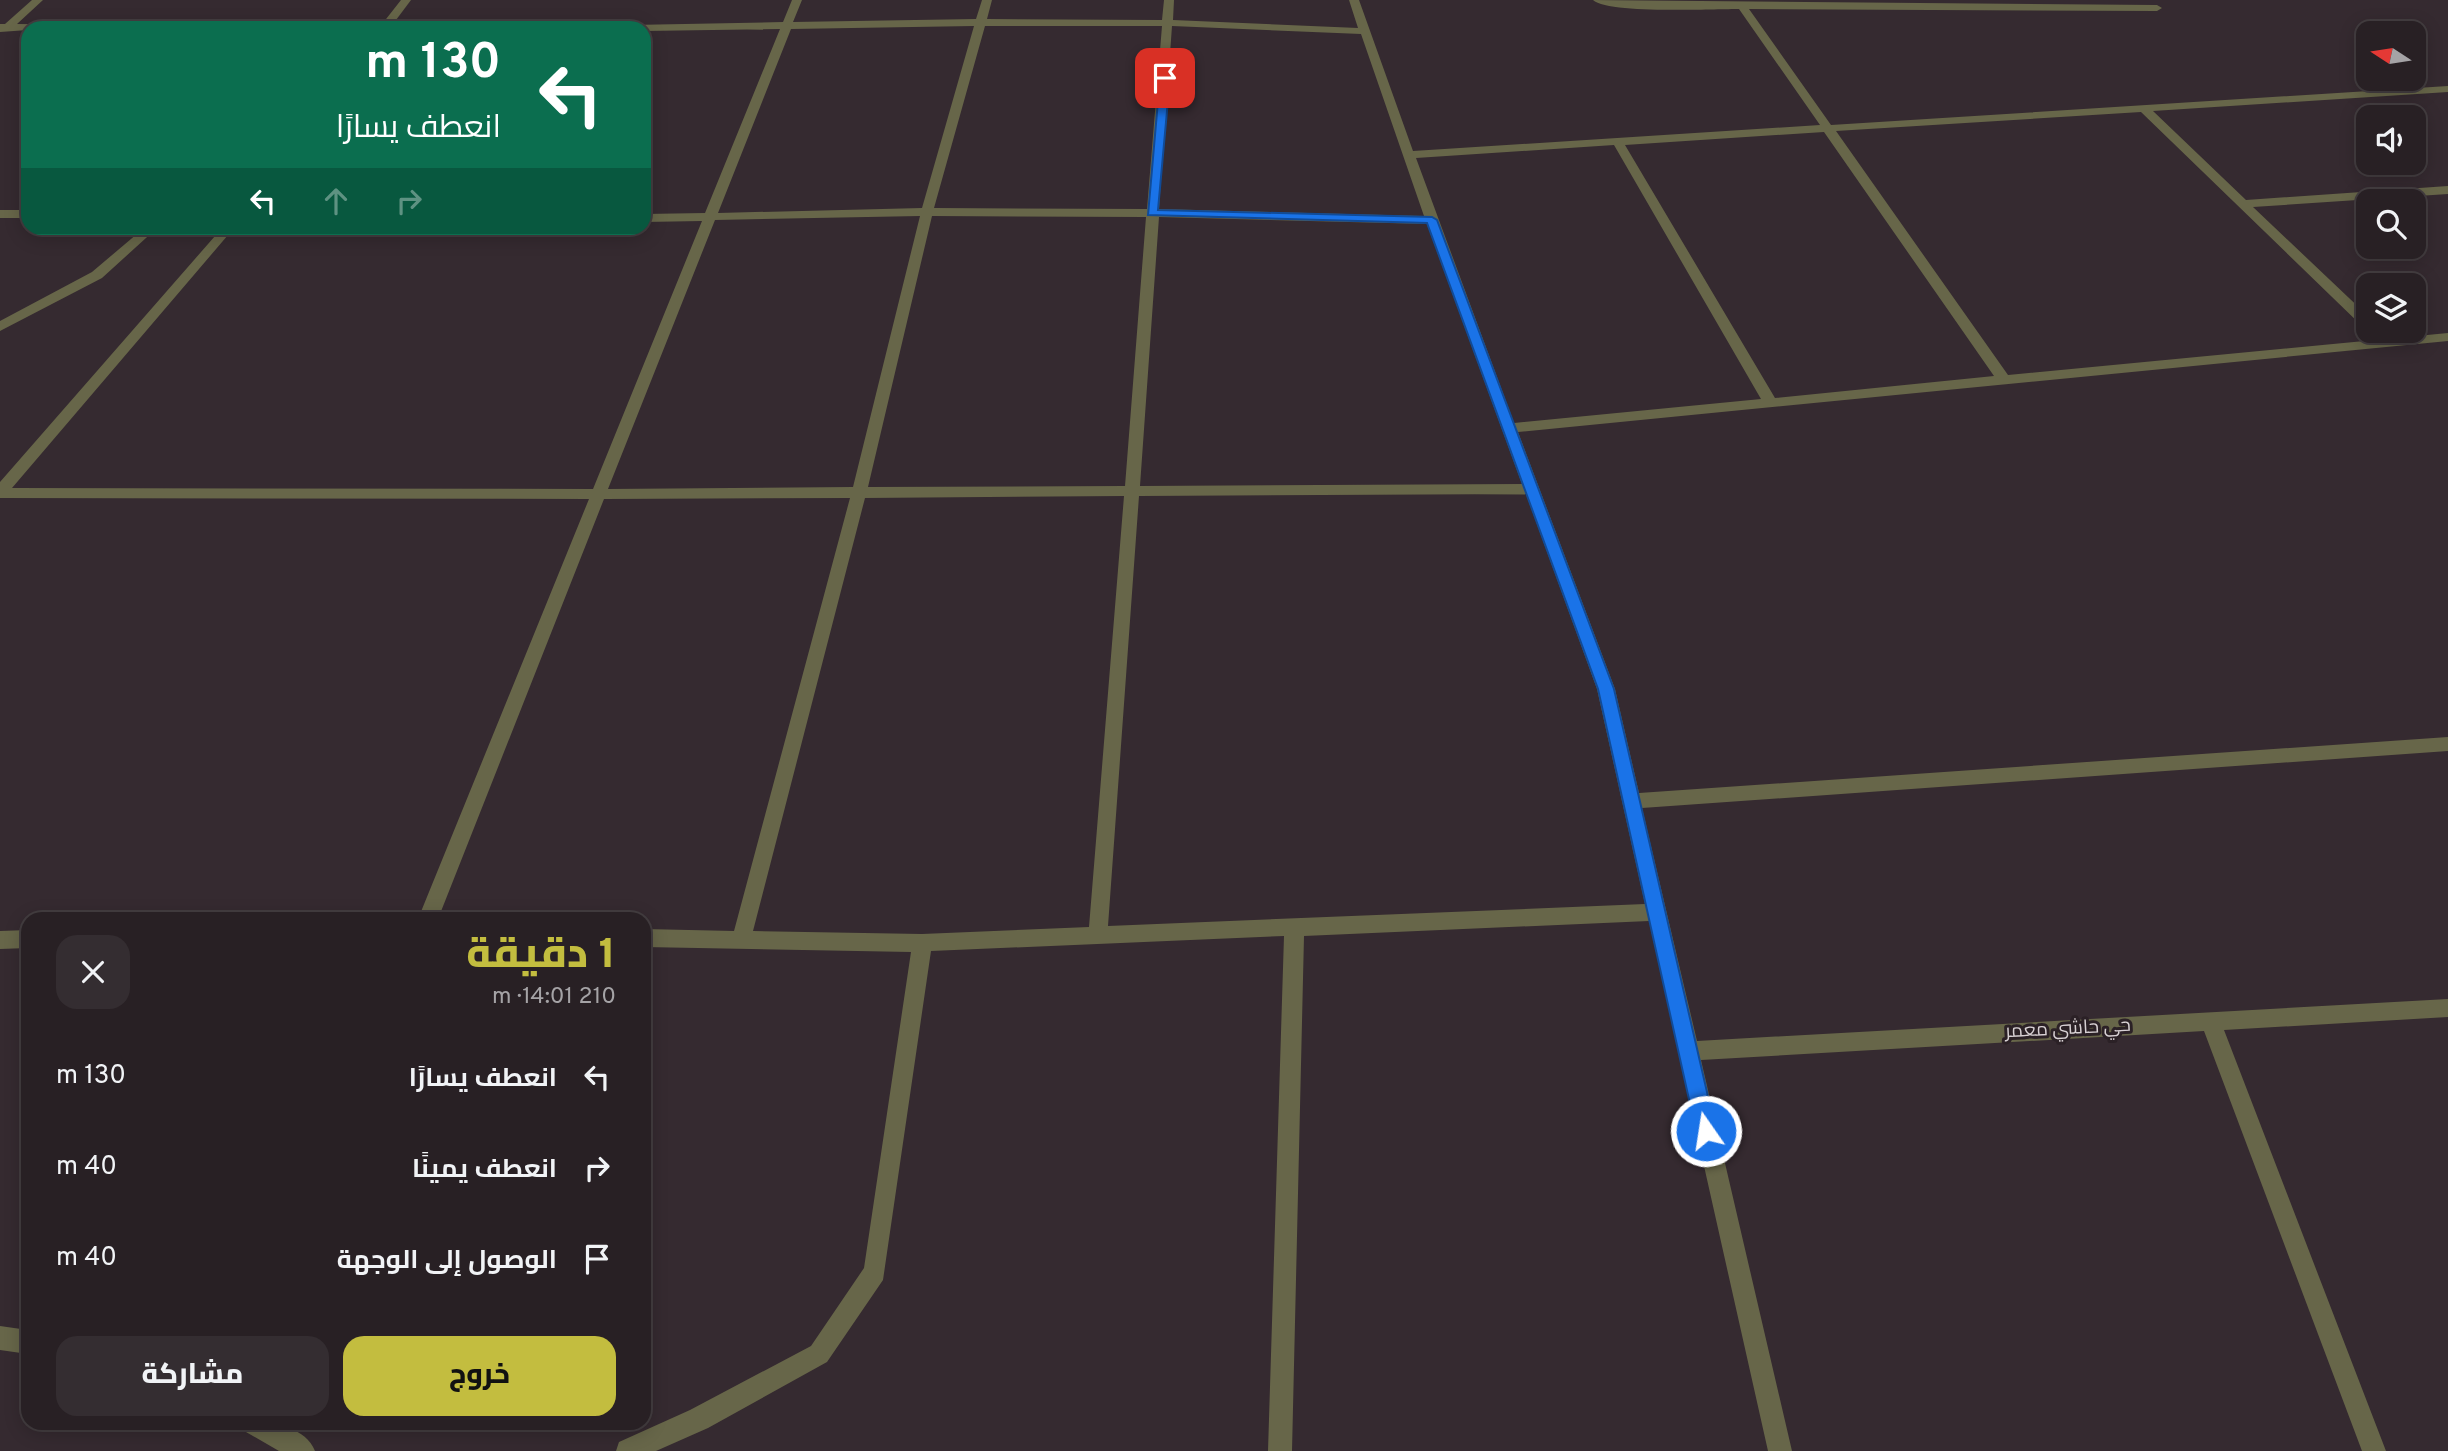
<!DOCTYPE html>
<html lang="ar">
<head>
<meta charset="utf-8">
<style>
  :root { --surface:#282024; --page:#342d31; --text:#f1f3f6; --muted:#a5a3a6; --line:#443e41; --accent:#c3bd3f }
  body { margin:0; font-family:Overpass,Cairo,sans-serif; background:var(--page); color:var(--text); direction:rtl; height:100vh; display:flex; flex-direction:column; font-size:26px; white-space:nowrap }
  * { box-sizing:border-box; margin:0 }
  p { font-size:23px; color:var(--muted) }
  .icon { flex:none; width:38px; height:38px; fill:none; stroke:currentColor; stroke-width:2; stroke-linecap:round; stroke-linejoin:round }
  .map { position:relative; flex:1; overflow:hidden; direction:ltr }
  .drawer { position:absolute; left:21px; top:912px; width:630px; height:518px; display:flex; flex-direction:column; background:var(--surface); border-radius:21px; box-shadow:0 4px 18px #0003,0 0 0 2px var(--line); direction:rtl }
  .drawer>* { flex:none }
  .banner { position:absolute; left:21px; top:21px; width:630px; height:214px; border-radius:21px; box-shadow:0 4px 18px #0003,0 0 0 2px var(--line); direction:rtl; background:#0b6e4f; color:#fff; overflow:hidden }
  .needle { width:46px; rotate:282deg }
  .buttons { position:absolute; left:2356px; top:21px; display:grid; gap:14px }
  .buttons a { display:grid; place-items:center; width:70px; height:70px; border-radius:14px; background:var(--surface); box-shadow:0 4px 18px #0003,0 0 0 2px var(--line); font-size:35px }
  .pin { position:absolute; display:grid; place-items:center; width:60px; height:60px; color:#fff; margin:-30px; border-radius:14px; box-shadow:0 4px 10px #0006 }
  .me { position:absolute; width:77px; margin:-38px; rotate:347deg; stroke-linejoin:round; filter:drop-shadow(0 0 5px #0008) }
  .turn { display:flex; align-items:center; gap:24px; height:147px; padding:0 35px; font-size:32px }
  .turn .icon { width:91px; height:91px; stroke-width:2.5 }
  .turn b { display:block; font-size:49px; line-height:60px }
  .lanes { display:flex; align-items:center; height:66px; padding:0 35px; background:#0003; justify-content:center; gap:35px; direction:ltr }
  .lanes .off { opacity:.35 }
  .round { display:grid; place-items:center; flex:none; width:74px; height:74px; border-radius:21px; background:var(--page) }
  .summary { display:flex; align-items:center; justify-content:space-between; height:119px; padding:0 35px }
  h1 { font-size:42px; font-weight:800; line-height:52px; color:var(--accent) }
  .primary-button { display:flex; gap:14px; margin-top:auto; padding:14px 35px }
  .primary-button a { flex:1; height:80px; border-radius:21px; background:var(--accent); color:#111; font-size:28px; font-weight:800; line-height:80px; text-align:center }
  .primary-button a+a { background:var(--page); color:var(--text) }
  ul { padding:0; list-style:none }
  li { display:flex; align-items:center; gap:21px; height:91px; padding:0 35px }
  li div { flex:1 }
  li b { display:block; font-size:26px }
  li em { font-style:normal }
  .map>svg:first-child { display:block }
</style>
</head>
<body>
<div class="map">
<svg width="2448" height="1451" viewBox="0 0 2448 1451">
  <rect width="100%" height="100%" fill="#352a30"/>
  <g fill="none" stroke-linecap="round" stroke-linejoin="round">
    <path fill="#676649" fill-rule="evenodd" d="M32 0H43L17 24 123 25 128 28H28V30L0 32V24H5Z
      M401 0H411L390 28H379Z
      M792 0H802L793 22 976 19 982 0H992L987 19 1162 20 1164 0H1174L1173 20 1358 28 1349 0H1359L1413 151 1820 125 1739 9C1713 9 1608 14 1593 0L2157 5 2162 8 2157 11 1749 9 1831 125 2448 86V92L2153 111 2246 200 2448 186V194L2253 207 2368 316V328L2363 327 2141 112 1836 131 2008 375 2448 333V341L1518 432 1615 689 1639 793 2448 737V751L1642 808 1697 1041 2448 999V1017L2224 1030 2386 1451H2362L2204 1031 1701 1060 1792 1451H1768L1649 921 1304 936 1292 1451H1268L1284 936 931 951 883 1280 827 1362 708 1428 656 1451H616L619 1442 690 1410 811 1346 864 1268 911 952 644 947V929L734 931 850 498 604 499 438 919H418L589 499 0 498V482L222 228H234L12 488 593 489 702 221 644 222V214L705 213 780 29 644 31V28H626L631 25 783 22ZM974 26 922 208 718 213 791 29ZM985 26H1162L1147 209 934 208ZM1172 26 1361 34 1424 216 1159 209ZM1824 132 1994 376 1775 398 1625 145ZM1614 145 1761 399 1514 423 1416 158ZM920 216 853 487 608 489 715 220ZM932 216 1146 217 1125 486 868 487ZM1159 217 1427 224 1522 484 1140 486ZM1526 494 1597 689 1645 904 1108 926 1139 496ZM1124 496 1089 927 922 934 753 931 865 498Z
      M0 210H28V218H0Z
      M144 228H157L102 278 0 331V321L92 272Z
      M28 930V948L0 949V931Z
      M0 1326 28 1330V1354L0 1350Z
      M243 1423C267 1422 304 1424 315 1451H279L246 1432Z"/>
  </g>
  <path fill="#1a73e8" stroke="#114b97" stroke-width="2" d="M1165 74 1170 78 1158 210 1432 217 1437 220 1614 689 1716 1131 1713 1138 1706 1141 1699 1138 1696 1131 1598 689 1427 223 1148 215 1160 78Z"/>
  <g text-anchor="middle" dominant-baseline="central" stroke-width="6" stroke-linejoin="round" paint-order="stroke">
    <g font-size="19" fill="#d8d1d4" stroke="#2b2126">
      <text transform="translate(2068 1029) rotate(-3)">حي حاشي معمر</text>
    </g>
  </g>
</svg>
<div class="buttons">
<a><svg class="needle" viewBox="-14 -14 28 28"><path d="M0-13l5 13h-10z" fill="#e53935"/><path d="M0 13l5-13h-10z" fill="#a5a3a6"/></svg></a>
<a><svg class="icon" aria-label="sound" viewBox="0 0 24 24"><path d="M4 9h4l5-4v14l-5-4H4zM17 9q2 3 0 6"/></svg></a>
<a><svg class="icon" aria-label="search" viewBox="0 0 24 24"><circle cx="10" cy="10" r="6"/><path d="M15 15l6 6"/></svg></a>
<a><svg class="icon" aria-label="layers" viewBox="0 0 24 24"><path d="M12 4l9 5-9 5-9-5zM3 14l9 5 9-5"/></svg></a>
</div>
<div class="pin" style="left:1165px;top:78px;background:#d93025"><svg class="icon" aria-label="arrive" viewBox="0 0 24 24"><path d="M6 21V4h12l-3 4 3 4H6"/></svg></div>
<svg class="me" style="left:1706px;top:1131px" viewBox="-20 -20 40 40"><circle r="17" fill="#1a73e8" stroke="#fff" stroke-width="3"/><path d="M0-11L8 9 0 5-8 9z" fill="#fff"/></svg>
<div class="banner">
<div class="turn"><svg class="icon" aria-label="left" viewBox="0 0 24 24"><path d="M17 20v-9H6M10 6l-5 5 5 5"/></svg><div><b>130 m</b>انعطف يسارًا</div></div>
<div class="lanes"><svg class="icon" aria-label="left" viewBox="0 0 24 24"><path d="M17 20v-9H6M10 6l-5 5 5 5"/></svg><svg class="icon off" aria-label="ahead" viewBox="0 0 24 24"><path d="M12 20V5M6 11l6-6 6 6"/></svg><svg class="icon off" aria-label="right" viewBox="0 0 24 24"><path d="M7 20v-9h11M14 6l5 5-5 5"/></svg></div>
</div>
<section class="drawer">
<div class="summary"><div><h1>1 دقيقة</h1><p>210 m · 14:01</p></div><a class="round"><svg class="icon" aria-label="close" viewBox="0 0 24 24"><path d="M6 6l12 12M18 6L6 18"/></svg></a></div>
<ul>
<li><svg class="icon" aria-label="left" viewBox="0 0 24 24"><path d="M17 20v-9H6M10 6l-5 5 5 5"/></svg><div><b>انعطف يسارًا</b></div><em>130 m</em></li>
<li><svg class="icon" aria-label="right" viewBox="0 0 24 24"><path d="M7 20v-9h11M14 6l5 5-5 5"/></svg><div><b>انعطف يمينًا</b></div><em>40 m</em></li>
<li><svg class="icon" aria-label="arrive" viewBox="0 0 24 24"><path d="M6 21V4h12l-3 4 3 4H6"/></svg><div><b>الوصول إلى الوجهة</b></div><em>40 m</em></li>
</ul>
<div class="primary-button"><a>خروج</a><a>مشاركة</a></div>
</section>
</div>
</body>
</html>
